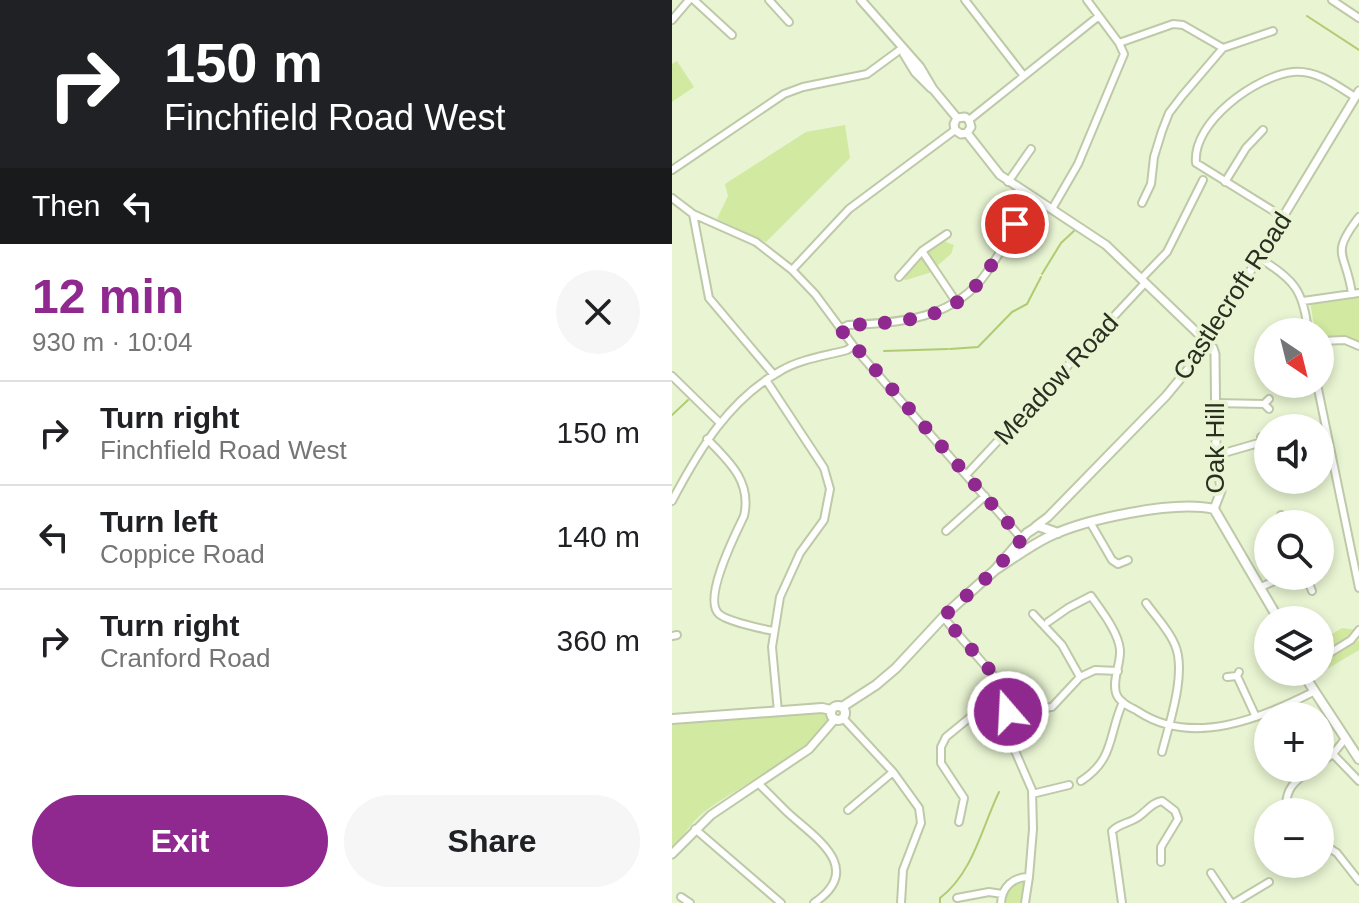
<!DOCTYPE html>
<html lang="en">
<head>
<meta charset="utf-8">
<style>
  :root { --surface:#fff; --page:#f6f6f6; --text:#202124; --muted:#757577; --line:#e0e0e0; --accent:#8f298f }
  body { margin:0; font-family:Arial,sans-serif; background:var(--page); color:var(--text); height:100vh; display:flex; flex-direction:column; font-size:30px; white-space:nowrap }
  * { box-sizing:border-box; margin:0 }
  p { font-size:26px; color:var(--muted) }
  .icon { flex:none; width:44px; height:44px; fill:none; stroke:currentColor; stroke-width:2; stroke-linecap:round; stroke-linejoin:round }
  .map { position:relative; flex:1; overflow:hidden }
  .details { display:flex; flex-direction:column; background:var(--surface); width:672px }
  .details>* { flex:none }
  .hud { background:#202124; color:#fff; overflow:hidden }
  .needle { width:52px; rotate:145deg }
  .buttons { position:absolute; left:582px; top:318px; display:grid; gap:16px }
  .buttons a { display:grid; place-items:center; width:80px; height:80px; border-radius:50%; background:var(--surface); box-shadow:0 4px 12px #0003; font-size:40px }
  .pin { position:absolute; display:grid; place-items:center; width:68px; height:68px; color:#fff; margin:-34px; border:4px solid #fff; border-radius:50%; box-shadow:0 2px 8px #0007 }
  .me { position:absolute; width:88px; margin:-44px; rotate:341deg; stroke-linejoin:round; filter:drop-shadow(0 0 6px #0008) }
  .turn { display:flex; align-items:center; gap:28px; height:168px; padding:0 32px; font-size:36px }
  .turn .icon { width:104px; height:104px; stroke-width:2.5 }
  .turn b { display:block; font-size:56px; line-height:68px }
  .then { display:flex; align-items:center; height:76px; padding:0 32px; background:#0003; gap:16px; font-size:30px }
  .round { display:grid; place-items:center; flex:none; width:84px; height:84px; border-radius:42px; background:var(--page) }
  .headline { display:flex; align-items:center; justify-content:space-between; height:136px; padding:0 32px }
  h1 { font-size:48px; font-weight:600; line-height:60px; color:var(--accent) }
  .button { display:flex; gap:16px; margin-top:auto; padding:16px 32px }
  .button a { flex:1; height:92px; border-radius:48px; background:var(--accent); color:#fff; font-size:32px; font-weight:600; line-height:92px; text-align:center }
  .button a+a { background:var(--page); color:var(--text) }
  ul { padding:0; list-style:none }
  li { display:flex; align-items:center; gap:24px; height:104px; padding:0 32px; border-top:2px solid var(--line) }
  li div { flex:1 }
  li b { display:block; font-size:30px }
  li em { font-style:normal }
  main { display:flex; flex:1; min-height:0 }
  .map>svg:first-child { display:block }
</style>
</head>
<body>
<main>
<section class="details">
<div class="hud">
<div class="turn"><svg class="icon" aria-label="right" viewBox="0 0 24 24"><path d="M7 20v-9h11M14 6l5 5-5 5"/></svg><div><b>150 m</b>Finchfield Road West</div></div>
<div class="then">Then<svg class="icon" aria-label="left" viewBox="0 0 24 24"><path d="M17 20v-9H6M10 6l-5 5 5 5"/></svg></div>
</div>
<div class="headline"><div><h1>12 min</h1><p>930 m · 10:04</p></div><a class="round"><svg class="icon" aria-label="close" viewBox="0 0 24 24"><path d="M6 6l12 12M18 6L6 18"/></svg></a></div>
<ul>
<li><svg class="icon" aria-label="right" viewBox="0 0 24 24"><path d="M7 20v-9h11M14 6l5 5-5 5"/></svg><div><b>Turn right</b><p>Finchfield Road West</p></div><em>150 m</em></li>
<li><svg class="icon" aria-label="left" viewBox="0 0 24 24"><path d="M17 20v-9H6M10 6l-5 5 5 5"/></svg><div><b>Turn left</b><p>Coppice Road</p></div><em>140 m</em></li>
<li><svg class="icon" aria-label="right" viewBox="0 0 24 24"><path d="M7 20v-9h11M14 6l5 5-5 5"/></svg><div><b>Turn right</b><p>Cranford Road</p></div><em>360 m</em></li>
</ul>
<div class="button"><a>Exit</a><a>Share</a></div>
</section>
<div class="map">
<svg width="687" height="903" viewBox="0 0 687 903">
  <rect width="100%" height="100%" fill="#e8f4d2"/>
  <path fill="#d2e9a1" d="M5 61 22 87 0 102V64Z
    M173 125 178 158 94 242 45 219 56 196 53 184 134 132Z
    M268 240 282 245 279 254 265 266 256 254V251Z
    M248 256 252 257 260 272 234 280 230 279Z
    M687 297V341L676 338 648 339V332H643L638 301Z
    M670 628 685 630 677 638 648 655V641Z
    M687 640V650L640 678 639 672H648V663Z
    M151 711 156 720C141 752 61 789 32 812 18 823 11 837 0 850V721Z
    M348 881 353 885 351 903H333C334 892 337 885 348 881Z"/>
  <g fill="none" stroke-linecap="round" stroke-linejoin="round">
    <path stroke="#b1cb72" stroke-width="2" d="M635 16 687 50
      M370 274 389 243 403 230
      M278 349 306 347 340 312 355 304 369 277
      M212 351 276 349
      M0 415 16 400
      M268 903V898C301 873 310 827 327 792"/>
    <defs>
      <path id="minor" d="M22 0 60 35
        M97 0 117 22
        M293 0 352 76
        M660 0 687 18
        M0 20 17 0
        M447 43 501 24 511 25 551 48
        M297 120 427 16
        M0 170 112 94 131 87 195 74 229 49
        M336 182 359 149
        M553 182 574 148 591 130
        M0 198 21 214 84 242 120 270 143 294 186 352 350 539
        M470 203 479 184 482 157 490 131 497 113 510 96 551 48 601 31
        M380 209 406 164 452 54 447 43 415 0
        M21 214 37 298 102 375
        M611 217 524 163C520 122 584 76 621 72 645 70 664 85 683 97
        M250 251 285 303
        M587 258C622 279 632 291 636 332
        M120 270 177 209 283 130
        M227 277 250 251 275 234
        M469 279 495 252 531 180
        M680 294C674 251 657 256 687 217
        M631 301 687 293
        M168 329 176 325C228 323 283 319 315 272 332 247 345 223 365 200
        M595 339H596
        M648 341 673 340 687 346
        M0 376 48 423
        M94 380 152 468 158 489 152 520 128 553 108 597 100 647 106 712
        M645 384 687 588
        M542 403 592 404
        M597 409 592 404 597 399
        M589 437 594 453
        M35 439C57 461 80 482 72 516 64 533 30 599 47 614 56 622 88 628 101 631
        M545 455 590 442
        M295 474 473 283
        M0 501C27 450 57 399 110 370 129 359 153 356 175 350L181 346
        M609 515 613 524
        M418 522 440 560 446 564 456 560
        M274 531 313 496
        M634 576 640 591
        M589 587 613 576
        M474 603C484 617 497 630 503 645 515 673 497 724 490 752
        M361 614 390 645 408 677
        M271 617 336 692 337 737 360 790 361 829 357 877C341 877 330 887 329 903
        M376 622 396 608 419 596C429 610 447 633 448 650 449 664 440 679 444 693 447 703 459 707 467 712 521 747 590 718 641 692
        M0 636 5 635
        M648 659 679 640 687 630
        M565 676 584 717
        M555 677 565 676 567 672
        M336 712 380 707 408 677 423 670 446 671
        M171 718 221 772 247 808 249 823 231 870 229 903
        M661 754 687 781
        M648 763 661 754 673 739
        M409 781C443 759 436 735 451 702
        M87 784C96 793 105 802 114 811 140 836 195 867 142 903
        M360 794 397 785
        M176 810 221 772
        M615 812C611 789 624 780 641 768
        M287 822 292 798 269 763V747L274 737 307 710 337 704
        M23 829 109 903
        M648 842 665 853 687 881
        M539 873 559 903
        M9 897 18 903
        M285 898 317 892 330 894
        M353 903 357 877
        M450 903 440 831C447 824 454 824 463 819 474 813 478 803 490 801L503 811 506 819 489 847V862
        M562 903 597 882"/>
      <path id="tertiary" d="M189 0 248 67 261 89 285 118
        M232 54 243 72 259 88
        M285 118 293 117 297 120 299 127 295 133
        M285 118 282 124 283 130 289 134 295 133
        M295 133 328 175 434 245 541 348 543 354 544 446 549 491 542 509
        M364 526 376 517 494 396 527 356 687 91
        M0 854 39 815 137 749 163 719"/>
      <path id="secondary" d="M323 570C340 559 358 546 376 537 413 519 503 500 542 509L607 620
        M630 672 687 759
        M159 713a7 7 0 1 1 14 0a7 7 0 1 1-14 0Z
        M170 707 204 685 224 668 277 611 323 570 355 533 366 526 386 533
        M0 719 150 708 159 710"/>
    </defs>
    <use href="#minor" stroke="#bec9a8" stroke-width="10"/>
    <use href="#tertiary" stroke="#bec9a8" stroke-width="11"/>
    <use href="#secondary" stroke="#bec9a8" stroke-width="12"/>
    <use href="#minor" stroke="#fff" stroke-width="6"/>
    <use href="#tertiary" stroke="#fff" stroke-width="7"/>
    <use href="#secondary" stroke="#fff" stroke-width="8"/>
  </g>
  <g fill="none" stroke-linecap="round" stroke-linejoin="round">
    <path stroke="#8f298f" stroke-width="14" stroke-dasharray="0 25.2" d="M336 712 337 696 331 685 271 617 323 570 350 539 168 329 176 325C206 324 259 321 284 303 312 285 327 252 343 224"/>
  </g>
  <g text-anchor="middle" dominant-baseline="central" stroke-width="8" stroke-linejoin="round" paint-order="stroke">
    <g font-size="26" fill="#292e21" stroke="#e8f4d2">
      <text transform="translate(560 296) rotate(-57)">Castlecroft Road</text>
      <text transform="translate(384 379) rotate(-47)">Meadow Road</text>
      <text transform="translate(543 448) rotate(-90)">Oak Hill</text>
    </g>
  </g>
</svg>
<div class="buttons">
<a><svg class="needle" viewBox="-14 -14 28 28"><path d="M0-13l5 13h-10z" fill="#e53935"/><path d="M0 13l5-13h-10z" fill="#757577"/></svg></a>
<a><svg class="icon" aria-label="sound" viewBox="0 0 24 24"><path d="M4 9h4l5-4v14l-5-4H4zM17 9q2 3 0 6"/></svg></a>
<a><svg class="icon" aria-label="search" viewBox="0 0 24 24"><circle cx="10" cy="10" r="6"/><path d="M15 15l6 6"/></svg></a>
<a><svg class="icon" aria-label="layers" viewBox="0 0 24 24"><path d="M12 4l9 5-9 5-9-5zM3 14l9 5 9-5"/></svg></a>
<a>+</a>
<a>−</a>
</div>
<div class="pin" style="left:343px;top:224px;background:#d93025"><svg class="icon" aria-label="arrive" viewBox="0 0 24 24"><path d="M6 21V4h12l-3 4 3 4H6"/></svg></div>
<svg class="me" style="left:336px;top:712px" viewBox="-20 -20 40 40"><circle r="17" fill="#8f298f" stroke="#fff" stroke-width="3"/><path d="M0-11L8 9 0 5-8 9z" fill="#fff"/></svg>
</div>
</main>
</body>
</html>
